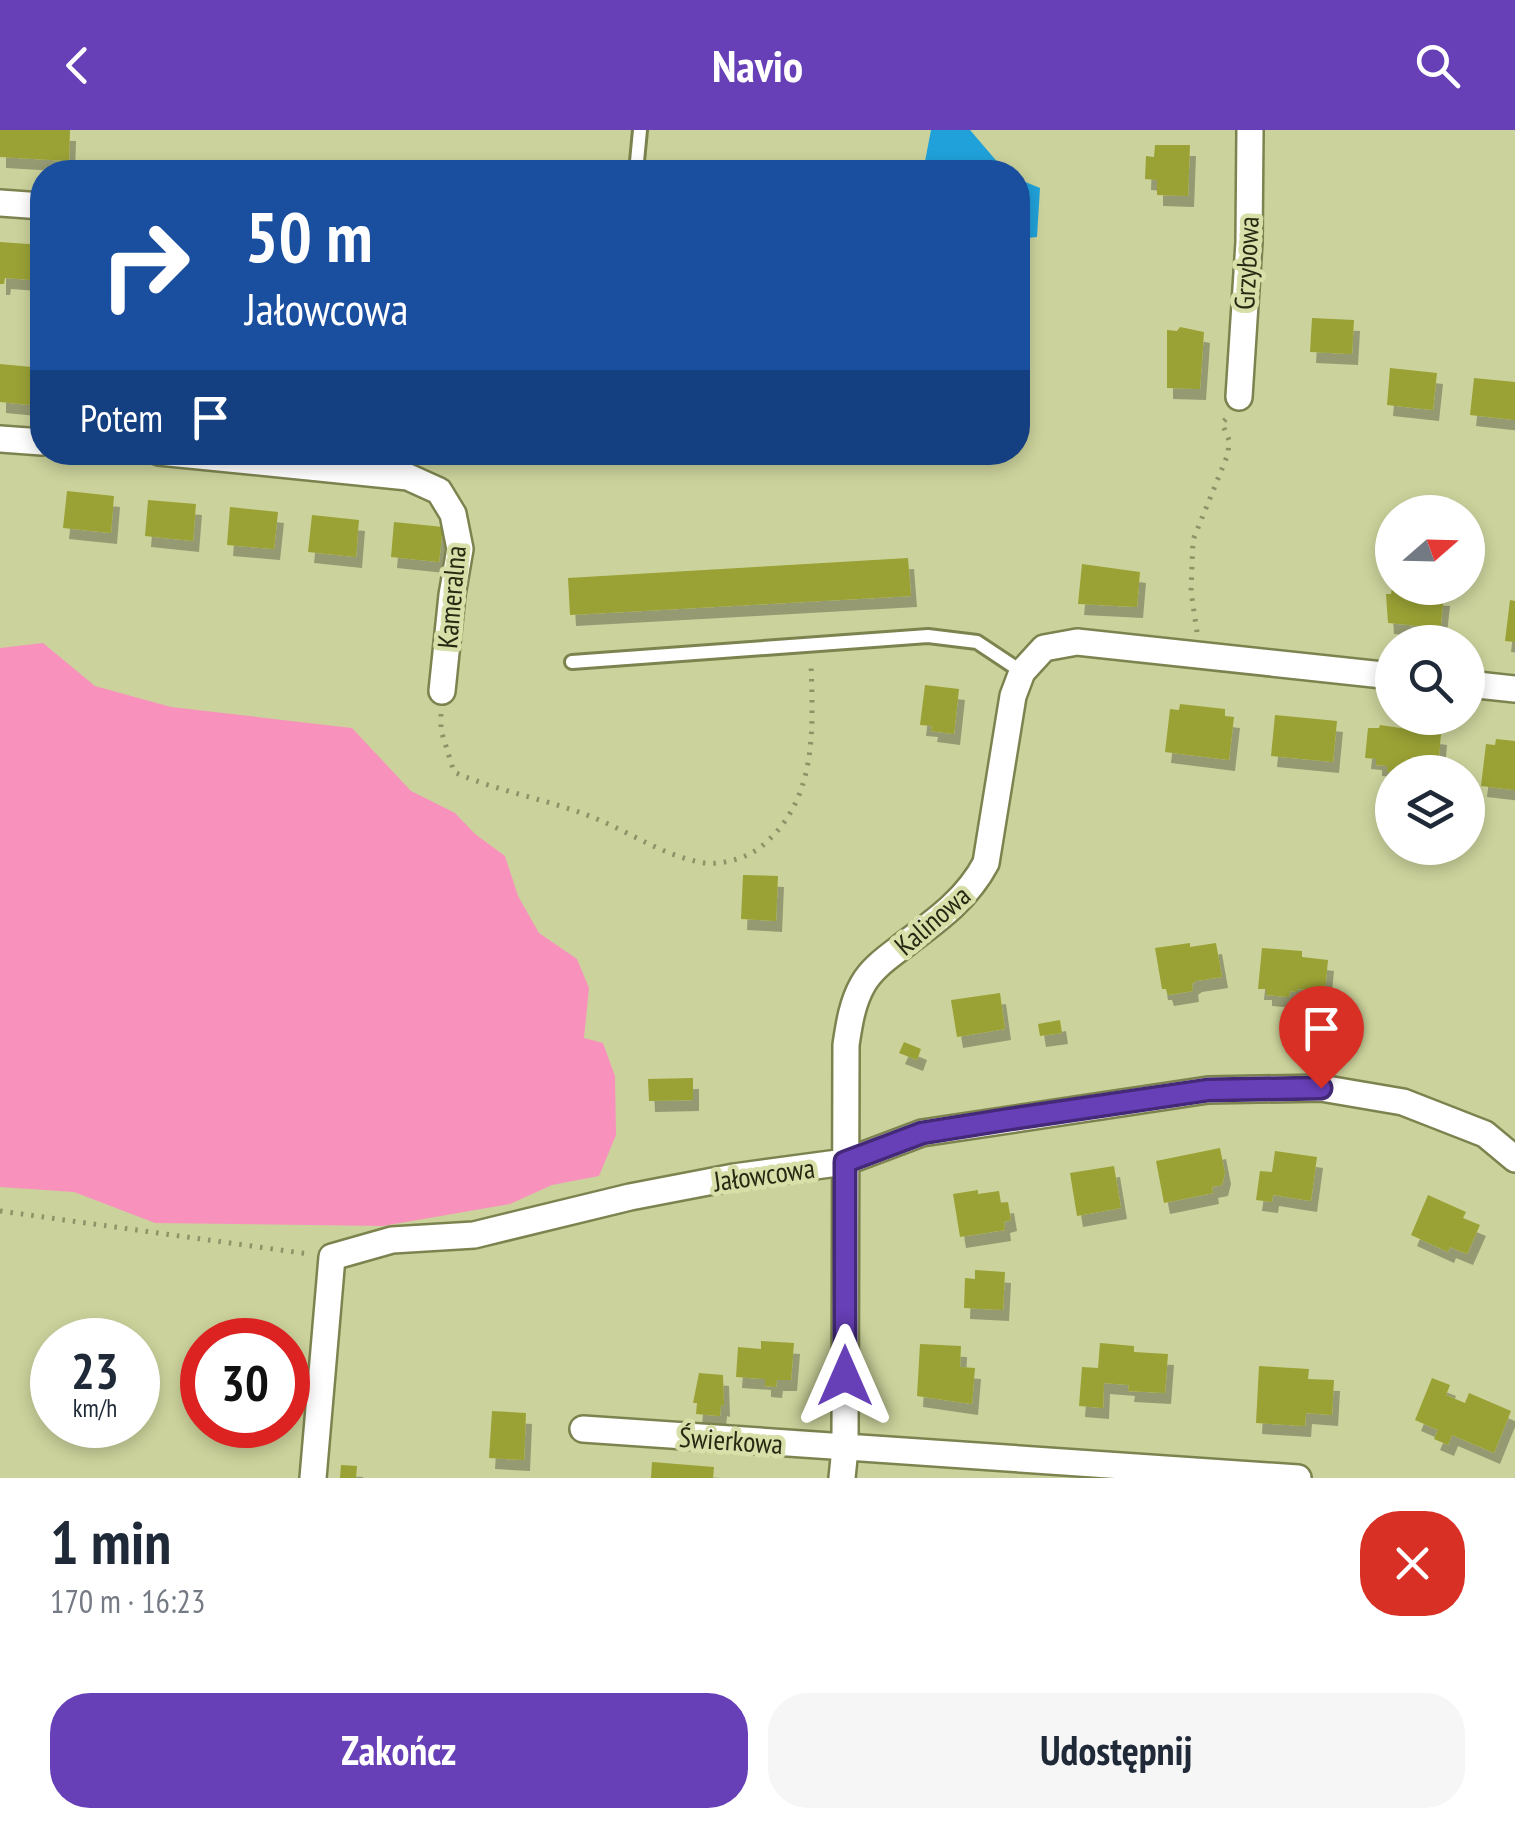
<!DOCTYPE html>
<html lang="pl">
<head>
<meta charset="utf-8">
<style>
  :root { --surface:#fff; --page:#f6f6f7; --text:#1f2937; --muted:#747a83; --accent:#673fb7 }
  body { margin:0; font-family:"PT Sans Narrow",sans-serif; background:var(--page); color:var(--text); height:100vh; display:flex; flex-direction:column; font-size:38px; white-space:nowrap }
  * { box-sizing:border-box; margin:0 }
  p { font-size:32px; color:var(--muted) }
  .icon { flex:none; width:55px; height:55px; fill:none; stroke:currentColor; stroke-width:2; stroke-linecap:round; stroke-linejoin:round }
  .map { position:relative; height:1348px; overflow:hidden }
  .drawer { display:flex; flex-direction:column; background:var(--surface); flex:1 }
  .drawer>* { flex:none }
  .hud { position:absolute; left:30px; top:30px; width:1000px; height:305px; border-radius:40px; box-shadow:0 5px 15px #0003; background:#1a4fa0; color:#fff; overflow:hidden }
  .needle { width:65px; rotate:70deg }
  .buttons { position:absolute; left:1375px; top:365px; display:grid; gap:20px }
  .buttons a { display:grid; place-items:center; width:110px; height:110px; border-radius:50%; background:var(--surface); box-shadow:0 5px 15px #0003; font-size:50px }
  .speed { position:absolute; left:30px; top:1188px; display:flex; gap:20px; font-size:50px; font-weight:700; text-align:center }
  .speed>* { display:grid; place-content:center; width:130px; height:130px; border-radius:50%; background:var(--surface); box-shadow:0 5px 15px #0003; line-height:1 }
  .speed small { font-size:25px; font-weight:400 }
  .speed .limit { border:15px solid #d22; background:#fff; color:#111 }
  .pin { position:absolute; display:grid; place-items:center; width:85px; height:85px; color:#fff; margin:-102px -42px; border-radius:50% 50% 50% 0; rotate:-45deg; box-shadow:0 0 10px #0007 }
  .pin .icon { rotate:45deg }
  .me { position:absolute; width:110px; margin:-55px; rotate:0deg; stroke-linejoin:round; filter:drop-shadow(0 0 8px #0008) }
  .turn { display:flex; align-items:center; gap:35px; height:210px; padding:0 50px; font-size:45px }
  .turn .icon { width:130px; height:130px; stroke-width:2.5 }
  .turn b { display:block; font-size:70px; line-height:85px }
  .then { display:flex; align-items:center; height:95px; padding:0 50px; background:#0003; gap:20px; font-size:38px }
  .round { display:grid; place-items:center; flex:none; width:105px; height:105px; border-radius:40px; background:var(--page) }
  .head { display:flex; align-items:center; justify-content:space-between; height:170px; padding:0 50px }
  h1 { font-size:60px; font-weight:700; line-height:75px }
  .cta { display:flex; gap:20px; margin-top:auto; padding:20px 50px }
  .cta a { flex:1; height:115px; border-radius:40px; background:var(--accent); color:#fff; font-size:40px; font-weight:700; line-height:115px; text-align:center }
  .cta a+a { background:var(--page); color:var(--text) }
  header { display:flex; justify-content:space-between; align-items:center; height:130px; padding:0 50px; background:var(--accent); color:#fff; font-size:45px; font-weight:700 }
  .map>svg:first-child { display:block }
</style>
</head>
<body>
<header><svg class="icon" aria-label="back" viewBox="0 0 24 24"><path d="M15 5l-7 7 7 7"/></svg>Navio<svg class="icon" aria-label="search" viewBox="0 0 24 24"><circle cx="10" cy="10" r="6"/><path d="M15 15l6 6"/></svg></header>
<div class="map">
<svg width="1515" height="1348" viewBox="0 0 1515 1348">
  <defs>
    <filter id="shadow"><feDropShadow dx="6" dy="11" stdDeviation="0" flood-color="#0004"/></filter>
  </defs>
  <rect width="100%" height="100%" fill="#cbd29b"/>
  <path fill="#f892bd" d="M43 513 95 556 171 577 352 598 411 661 455 683 475 704 505 726 518 766 539 803 577 829 589 858 584 908 603 913 615 946 616 1005 599 1046 552 1055 510 1074 383 1096 155 1093 74 1062 0 1057V518Z"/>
  <path fill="#20a1d9" d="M931 0H970L1006 42H923Z
    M1018 49 1040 58 1037 107 1018 109Z"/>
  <path fill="#9aa234" filter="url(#shadow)" d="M0 0H70L69 31 0 27Z
    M1155 15H1190L1188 66 1157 65V50L1145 49 1146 26 1154 27Z
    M0 112 42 115V156H32V150L19 149 5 148 4 154H0Z
    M1312 188 1354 190 1352 224 1310 222Z
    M1180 197 1204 202 1200 259 1167 258V200L1177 201Z
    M0 234 42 238 41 276 0 272Z
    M1390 238 1437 243 1433 280 1387 275Z
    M1474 248 1515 252V290L1470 285Z
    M67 361 114 366 111 403 63 398Z
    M148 370 196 374 193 411 145 406Z
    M230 377 278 382 274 419 227 415Z
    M312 385 359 390 356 427 308 422Z
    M394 392 443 397 439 432 391 427Z
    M908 428 911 466 570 485 568 448Z
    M1082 434 1140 442 1137 477 1078 474Z
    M1392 458H1427L1426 464 1444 465 1440 502 1419 500 1420 496 1388 493 1386 464H1391Z
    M1510 470 1515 471V512L1505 511Z
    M925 555 959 559 954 604 931 601 932 596 920 595Z
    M1180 574 1225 579V586L1234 587 1229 630 1165 622 1170 579 1179 580Z
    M1275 585 1337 591 1333 632 1271 626Z
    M1380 595 1441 604 1438 638 1420 636 1419 639 1411 638V642H1387V636L1376 635V629L1365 628 1368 598H1379Z
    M1496 609 1515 611V660L1481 656 1486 614 1495 615Z
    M743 745 778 746 776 791 741 789Z
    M1190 813V817L1216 813 1222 847 1196 851 1192 854 1193 861 1168 865 1166 859H1162L1155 818Z
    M1262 818 1302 821V827L1328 830 1325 861 1297 859V862L1290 861 1289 867 1266 865V859H1258Z
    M1000 863 1005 899 957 907 951 870Z
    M1060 890 1062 903 1040 906 1038 894Z
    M904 912 921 919 917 930 899 923Z
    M693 948V970L649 971 648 949Z
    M1220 1018 1225 1043 1222 1055 1212 1057 1213 1063 1164 1073 1156 1031Z
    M1275 1021 1317 1027 1311 1071 1273 1065 1272 1072 1256 1070 1260 1041 1272 1042Z
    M1114 1036 1121 1078 1077 1086 1070 1043Z
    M978 1060V1064L999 1061 1001 1073 1008 1072 1011 1090 1004 1092 1005 1100 960 1107 953 1064Z
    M1428 1065 1466 1082 1463 1088 1480 1095 1467 1124 1450 1117 1448 1122 1411 1105Z
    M975 1140 1005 1142 1003 1180 964 1178 965 1148 975 1149Z
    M761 1211 794 1213 791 1250H777L776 1257 765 1256V1249L736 1247 738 1217 761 1219Z
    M1100 1213 1134 1216V1222L1168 1224 1165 1263 1128 1261 1129 1255 1104 1253 1103 1278 1079 1276 1082 1237 1098 1238Z
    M920 1214 961 1216 960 1237 975 1238 972 1274 917 1266Z
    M1259 1236 1309 1239 1308 1249 1334 1250 1332 1285 1306 1283 1305 1296 1256 1293Z
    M699 1243 723 1245 724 1276 721 1275 720 1286 696 1284 697 1273H693Z
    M1432 1248 1450 1255 1446 1265 1465 1273 1469 1263 1511 1281 1494 1323 1452 1305 1448 1315 1434 1309 1438 1300 1415 1290Z
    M492 1281 526 1283 524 1330 489 1328Z
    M652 1332 714 1337 713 1348H651Z
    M341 1335 357 1336 356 1348H340Z"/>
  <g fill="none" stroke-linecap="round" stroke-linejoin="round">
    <defs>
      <path id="lane" d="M636 42 640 0
        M572 532 928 506 977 512 1022 542"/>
      <path id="street" d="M0 73 42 76
        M1239 267 1249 112 1250 0
        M0 309 42 312
        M159 322 408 347 439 361 453 384 460 419 452 465 442 561
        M1468 554 1515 559
        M583 1299 1298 1348
        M313 1348 332 1127 392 1110 474 1105 630 1067 734 1047 845 1032 922 1003 1208 960 1321 958 1403 972 1485 1004 1515 1029
        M842 1348 845 1318 846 915C849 895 852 873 863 854 873 836 893 824 909 811 940 788 968 767 986 733L1013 566 1022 542 1044 518 1077 512 1392 546"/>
    </defs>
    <use href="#lane" stroke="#7d834f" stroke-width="18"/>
    <use href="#street" stroke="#7d834f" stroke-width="30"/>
    <path stroke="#8d9267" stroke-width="5" stroke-dasharray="2.5 8" stroke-linecap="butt" d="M1197 502 1191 461 1193 410 1228 324 1229 310 1222 293 1226 289
      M441 584V600L454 642C499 662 547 669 592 687 630 702 665 727 705 733 724 735 749 727 762 716 818 669 813 599 811 532
      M0 1081 309 1124"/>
    <use href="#lane" stroke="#fff" stroke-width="12"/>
    <use href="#street" stroke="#fff" stroke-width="25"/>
  </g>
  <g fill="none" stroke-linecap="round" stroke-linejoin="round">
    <defs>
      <path id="route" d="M845 1246V1032L922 1003 1010 989 1208 960 1321 958"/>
    </defs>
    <use href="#route" stroke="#432977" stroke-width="25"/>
    <use href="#route" stroke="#673fb7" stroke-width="18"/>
  </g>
  <g text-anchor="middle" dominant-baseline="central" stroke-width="9" stroke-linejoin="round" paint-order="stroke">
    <g font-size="28" fill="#272913" stroke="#d8dfa8">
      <text transform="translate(1246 133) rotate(-87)">Grzybowa</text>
      <text transform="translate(451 467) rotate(-85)">Kameralna</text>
      <text transform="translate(932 790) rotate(-41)">Kalinowa</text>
      <text transform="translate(764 1044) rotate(-8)">Jałowcowa</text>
      <text transform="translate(731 1310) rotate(4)">Świerkowa</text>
    </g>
  </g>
</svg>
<div class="buttons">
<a><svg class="needle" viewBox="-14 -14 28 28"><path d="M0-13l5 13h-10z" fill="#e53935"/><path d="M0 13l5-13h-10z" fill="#747a83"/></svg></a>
<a><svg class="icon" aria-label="search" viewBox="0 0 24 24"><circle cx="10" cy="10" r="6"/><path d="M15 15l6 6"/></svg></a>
<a><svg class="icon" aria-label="layers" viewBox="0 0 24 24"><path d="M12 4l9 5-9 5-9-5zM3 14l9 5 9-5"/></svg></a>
</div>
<div class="speed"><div>23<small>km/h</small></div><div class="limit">30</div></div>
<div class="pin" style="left:1321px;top:958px;background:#d93025"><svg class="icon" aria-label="arrive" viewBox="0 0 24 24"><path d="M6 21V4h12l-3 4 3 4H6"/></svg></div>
<svg class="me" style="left:845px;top:1246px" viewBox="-20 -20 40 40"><path d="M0-17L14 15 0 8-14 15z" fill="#673fb7" stroke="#fff" stroke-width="4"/></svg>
<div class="hud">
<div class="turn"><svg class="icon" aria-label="right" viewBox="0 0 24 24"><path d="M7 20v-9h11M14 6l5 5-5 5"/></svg><div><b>50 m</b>Jałowcowa</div></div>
<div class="then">Potem<svg class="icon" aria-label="arrive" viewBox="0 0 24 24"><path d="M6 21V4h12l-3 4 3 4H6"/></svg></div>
</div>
</div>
<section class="drawer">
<div class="head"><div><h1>1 min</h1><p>170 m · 16:23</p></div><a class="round" style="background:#d93025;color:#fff"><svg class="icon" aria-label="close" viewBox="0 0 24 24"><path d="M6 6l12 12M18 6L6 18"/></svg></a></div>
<div class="cta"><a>Zakończ</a><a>Udostępnij</a></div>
</section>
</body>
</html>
